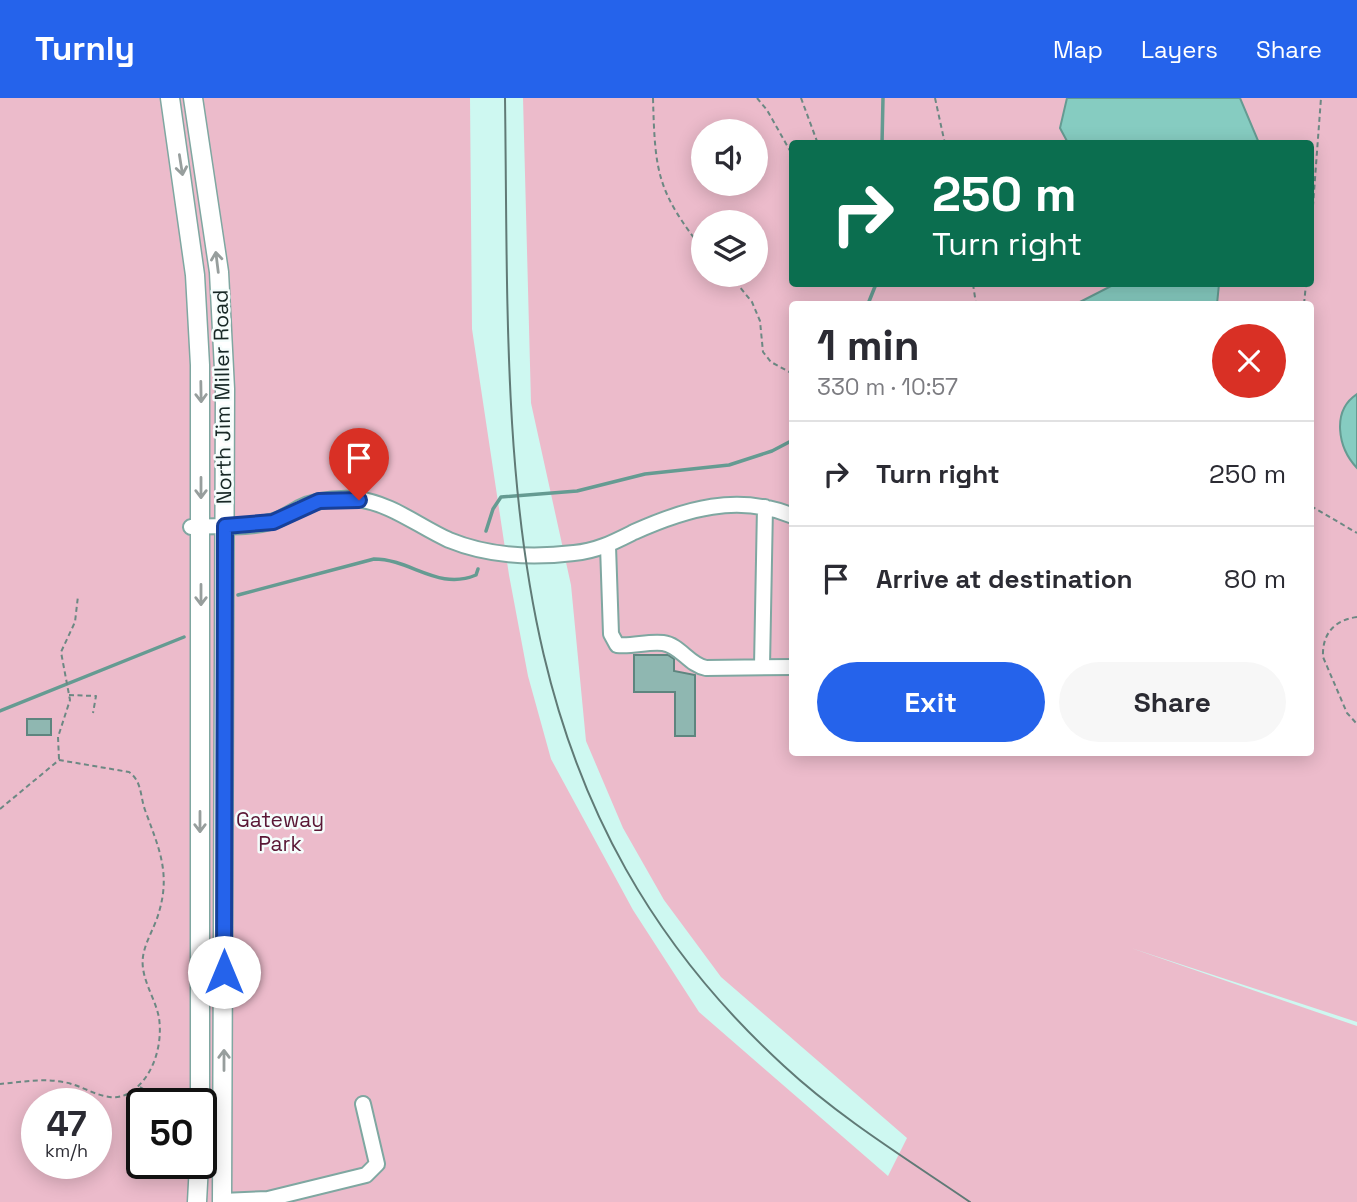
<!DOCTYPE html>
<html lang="en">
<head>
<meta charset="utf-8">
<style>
  :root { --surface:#fff; --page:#f7f7f7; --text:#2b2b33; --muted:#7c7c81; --line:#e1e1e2; --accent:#2563eb }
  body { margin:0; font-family:"Space Grotesk",sans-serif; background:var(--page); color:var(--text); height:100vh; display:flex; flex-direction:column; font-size:26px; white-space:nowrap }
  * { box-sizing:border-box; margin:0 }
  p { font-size:23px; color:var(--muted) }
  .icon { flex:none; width:38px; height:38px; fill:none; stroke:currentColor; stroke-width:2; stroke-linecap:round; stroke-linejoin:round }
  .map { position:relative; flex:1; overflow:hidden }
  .sheet { position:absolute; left:789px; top:203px; width:525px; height:455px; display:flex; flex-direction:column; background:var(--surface); border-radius:7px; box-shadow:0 4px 18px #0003 }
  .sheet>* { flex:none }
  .banner { position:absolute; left:789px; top:42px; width:525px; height:147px; border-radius:7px; box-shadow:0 4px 18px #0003; background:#0b6e4f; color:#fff; overflow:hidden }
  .buttons { position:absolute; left:691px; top:21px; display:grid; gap:14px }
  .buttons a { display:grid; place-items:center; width:77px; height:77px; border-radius:50%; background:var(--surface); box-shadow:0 4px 18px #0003; font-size:35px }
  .speed { position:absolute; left:21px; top:990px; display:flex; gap:14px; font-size:35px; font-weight:700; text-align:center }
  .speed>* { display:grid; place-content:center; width:91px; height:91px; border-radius:50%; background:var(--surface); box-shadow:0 4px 18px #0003; line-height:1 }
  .speed small { font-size:18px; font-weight:400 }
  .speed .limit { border:4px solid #111; border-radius:10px; background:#fff; color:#111 }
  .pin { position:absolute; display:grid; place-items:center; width:60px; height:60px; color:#fff; margin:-72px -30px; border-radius:50% 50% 50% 0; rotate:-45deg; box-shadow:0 0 7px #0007 }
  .pin .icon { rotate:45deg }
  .me { position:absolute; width:77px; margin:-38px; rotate:0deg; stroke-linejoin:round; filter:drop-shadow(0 0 5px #0008) }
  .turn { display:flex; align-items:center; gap:24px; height:147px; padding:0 28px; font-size:32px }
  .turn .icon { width:91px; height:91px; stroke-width:2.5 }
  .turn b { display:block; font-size:49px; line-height:60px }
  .round { display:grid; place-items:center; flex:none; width:74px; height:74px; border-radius:37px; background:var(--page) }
  .overview { display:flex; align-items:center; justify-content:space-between; height:119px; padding:0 28px }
  h1 { font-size:42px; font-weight:700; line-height:52px }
  .primary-button { display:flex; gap:14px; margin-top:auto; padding:14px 28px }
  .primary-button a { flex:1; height:80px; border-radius:42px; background:var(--accent); color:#fff; font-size:28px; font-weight:700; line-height:80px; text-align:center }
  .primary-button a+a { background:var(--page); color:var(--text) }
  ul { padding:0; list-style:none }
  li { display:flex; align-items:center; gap:21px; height:105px; padding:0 28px; border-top:2px solid var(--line) }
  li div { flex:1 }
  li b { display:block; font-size:26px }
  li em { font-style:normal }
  header { display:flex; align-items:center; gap:42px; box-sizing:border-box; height:98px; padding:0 35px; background:var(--accent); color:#fff }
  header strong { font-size:33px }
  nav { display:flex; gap:38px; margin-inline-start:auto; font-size:24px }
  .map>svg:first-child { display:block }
</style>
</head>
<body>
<header>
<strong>Turnly</strong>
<nav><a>Map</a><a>Layers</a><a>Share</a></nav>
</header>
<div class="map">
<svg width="1357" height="1104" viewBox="0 0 1357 1104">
  <rect width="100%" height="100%" fill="#cef8f1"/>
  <path fill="#ecbbcb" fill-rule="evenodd" d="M0 0H470L472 231 509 477 528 578 551 661 633 812 699 914 888 1078 907 1040 721 879 664 802 623 730 586 643 571 487 531 305 523 0H1357V924L1131 850 1357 928V1104H0ZM704 33H756V86H704ZM793 46H1311V186H793ZM704 124H756V177H704ZM793 206H1311V654H793ZM37 1006H96V1066H37ZM142 1006H201V1066H142Z"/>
  <path fill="#86ccc1" stroke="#659b92" stroke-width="2" d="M1067 0H1240L1259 45H1068L1060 30Z
    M1115 186H1219L1217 206H1076Z
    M1357 296V370C1338 350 1331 313 1357 296Z"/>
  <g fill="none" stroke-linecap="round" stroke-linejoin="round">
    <path stroke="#659b92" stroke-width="3.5" d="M882 46 883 0
      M868 206 876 186
      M486 433 493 411 501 399 577 393 645 376 729 367 772 353 793 342
      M238 497 374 461C411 461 438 493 476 477L478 471
      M0 613 184 539"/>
  </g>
  <path fill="#8fb7b1" stroke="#5e857f" stroke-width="2" d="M634 557H668L674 561V573L695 577V638H675V594H634Z
    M27 621H51V637H27Z"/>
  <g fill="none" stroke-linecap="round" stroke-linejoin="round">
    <defs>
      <path id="minor" d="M191 429C217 427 245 431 270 424 281 422 290 415 299 410 317 401 337 400 356 401 391 405 418 428 449 442 488 458 533 460 574 455 597 453 614 444 634 434 685 411 738 395 793 418
        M608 448 611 536 617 547C632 549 648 543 663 545 680 547 689 567 706 570L793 569
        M762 568 765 409
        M222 1103 268 1101 366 1077 377 1066 363 1006"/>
      <path id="major" d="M170 0 195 177 200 267V1006
        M193 0 219 174 225 291 222 1104
        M197 1104 199 1066"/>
    </defs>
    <use href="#minor" stroke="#7fa7a1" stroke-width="18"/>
    <use href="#major" stroke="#7fa7a1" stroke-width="21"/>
    <path stroke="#6c8883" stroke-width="2" stroke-dasharray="5 3.5" stroke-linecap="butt" d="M653 0C655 75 657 93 704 153
      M757 0 767 12 793 58
      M801 0 818 46
      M935 0 945 46
      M1311 134 1321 0
      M730 177 752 204 760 223 763 254 771 264 793 276
      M973 186 976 206
      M1304 206 1306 186
      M1311 408 1357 435
      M1357 519C1334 522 1322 536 1323 559L1347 615 1357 626
      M69 597 96 598 93 615
      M59 661 58 639 70 602 61 554 75 524 78 498
      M0 711 59 662 129 674C142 683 140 698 145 712 158 748 171 774 159 814 154 833 140 850 143 870 145 887 156 903 159 920 163 947 153 981 129 995 107 1008 85 987 63 984 42 980 22 984 0 986
      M140 989 152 996 184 1000"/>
    <use href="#minor" stroke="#fff" stroke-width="14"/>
    <use href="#major" stroke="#fff" stroke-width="18"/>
    <path stroke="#607a76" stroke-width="2" d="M505 0C510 366 489 698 784 968 840 1020 907 1061 970 1104"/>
  </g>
  <defs><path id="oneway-shaft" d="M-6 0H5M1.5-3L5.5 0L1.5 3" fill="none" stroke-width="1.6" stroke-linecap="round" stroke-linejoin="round" transform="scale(1.75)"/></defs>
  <g stroke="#979e9d">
    <use href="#oneway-shaft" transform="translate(181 67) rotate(81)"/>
    <use href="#oneway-shaft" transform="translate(217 164) rotate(-97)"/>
    <use href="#oneway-shaft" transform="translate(201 294) rotate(89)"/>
    <use href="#oneway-shaft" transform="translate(201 390) rotate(90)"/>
    <use href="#oneway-shaft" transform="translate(201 497) rotate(90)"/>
    <use href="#oneway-shaft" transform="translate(200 724) rotate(90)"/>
    <use href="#oneway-shaft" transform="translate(224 962) rotate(-90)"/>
  </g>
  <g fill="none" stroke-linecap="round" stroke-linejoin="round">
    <defs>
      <path id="route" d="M224 874 225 428 273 424 319 403 359 402"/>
    </defs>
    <use href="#route" stroke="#184099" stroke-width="18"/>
    <use href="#route" stroke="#2563eb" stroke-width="12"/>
  </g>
  <g text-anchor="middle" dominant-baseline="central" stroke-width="5" stroke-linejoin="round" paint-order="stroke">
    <g font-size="21" fill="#182826" stroke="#f5fdfc">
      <text transform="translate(222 299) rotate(-91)">North Jim Miller Road</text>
    </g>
    <g font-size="21" fill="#5a1735" stroke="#f5fdfc">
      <text x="280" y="721">Gateway<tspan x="280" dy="24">Park</tspan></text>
    </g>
  </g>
</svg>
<div class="buttons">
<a><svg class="icon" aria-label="sound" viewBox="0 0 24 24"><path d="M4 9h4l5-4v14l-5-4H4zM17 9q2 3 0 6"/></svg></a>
<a><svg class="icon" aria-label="layers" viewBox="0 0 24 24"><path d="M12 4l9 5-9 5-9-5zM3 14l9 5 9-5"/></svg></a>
</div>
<div class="speed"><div>47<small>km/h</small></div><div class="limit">50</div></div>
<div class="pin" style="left:359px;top:402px;background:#d93025"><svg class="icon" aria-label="arrive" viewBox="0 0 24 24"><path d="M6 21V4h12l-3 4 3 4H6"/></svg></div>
<svg class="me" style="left:224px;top:874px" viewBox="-20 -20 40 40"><circle r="19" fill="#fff"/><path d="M0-13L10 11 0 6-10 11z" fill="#2563eb"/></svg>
<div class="banner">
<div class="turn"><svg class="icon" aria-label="right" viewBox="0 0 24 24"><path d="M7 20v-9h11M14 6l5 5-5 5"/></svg><div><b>250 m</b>Turn right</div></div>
</div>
<section class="sheet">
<div class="overview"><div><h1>1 min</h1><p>330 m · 10:57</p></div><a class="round" style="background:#d93025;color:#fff"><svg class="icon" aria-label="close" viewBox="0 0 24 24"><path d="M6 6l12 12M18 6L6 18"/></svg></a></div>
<ul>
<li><svg class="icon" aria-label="right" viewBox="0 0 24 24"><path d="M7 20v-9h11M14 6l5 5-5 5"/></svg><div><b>Turn right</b></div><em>250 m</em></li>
<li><svg class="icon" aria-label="arrive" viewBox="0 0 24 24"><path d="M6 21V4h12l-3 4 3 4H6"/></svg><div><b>Arrive at destination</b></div><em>80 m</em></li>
</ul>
<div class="primary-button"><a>Exit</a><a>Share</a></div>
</section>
</div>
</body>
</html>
